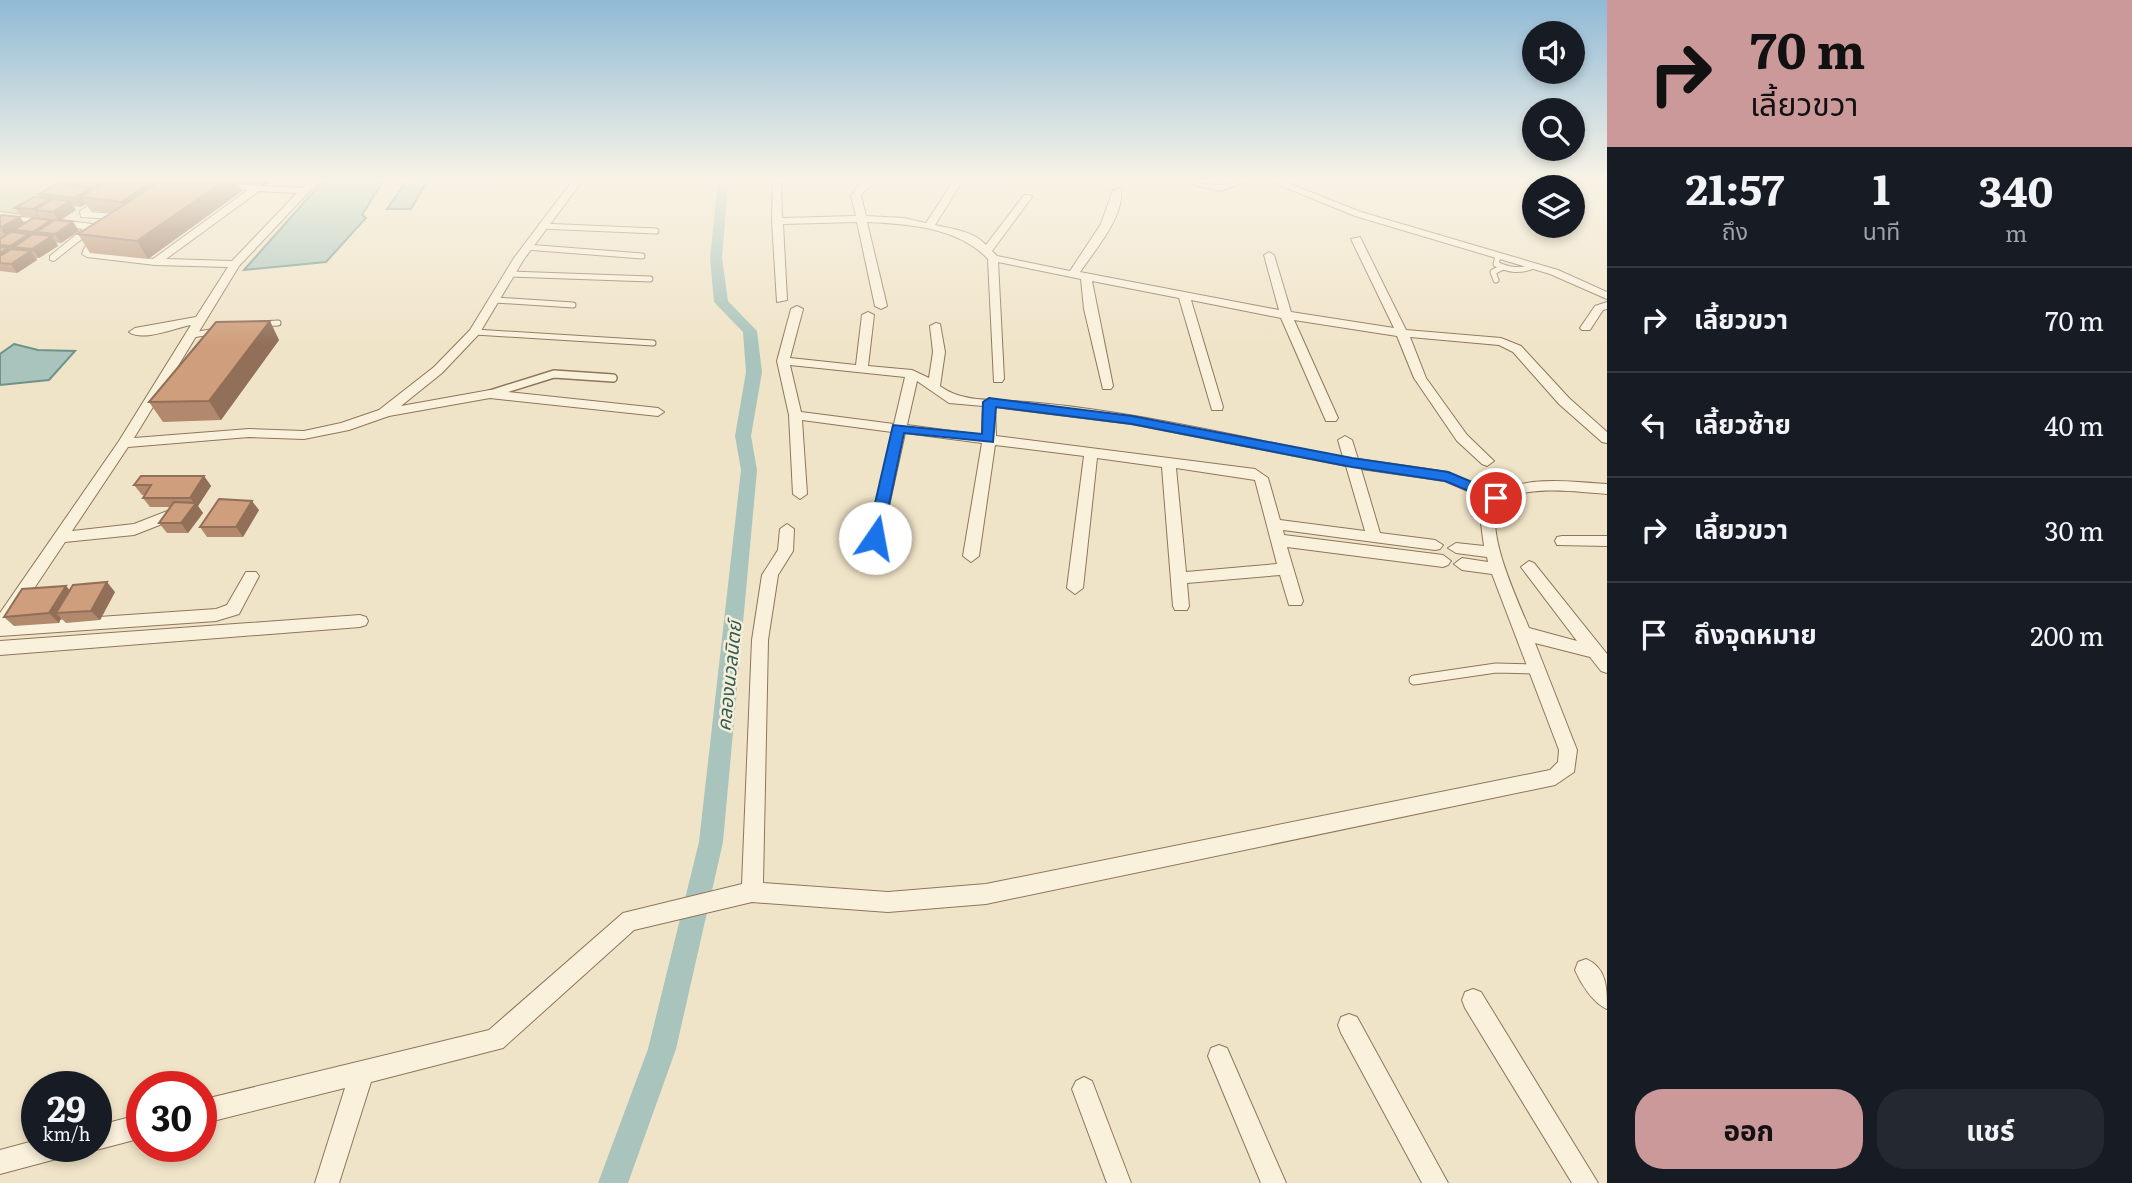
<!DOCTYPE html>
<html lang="th">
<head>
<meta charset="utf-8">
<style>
  :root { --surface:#171b24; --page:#242831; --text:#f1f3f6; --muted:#9ea1a6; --line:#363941; --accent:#cc999b }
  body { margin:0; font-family:Literata,"Noto Sans Thai",serif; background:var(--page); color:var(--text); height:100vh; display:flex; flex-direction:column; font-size:26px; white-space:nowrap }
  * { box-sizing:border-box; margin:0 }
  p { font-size:23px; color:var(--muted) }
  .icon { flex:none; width:38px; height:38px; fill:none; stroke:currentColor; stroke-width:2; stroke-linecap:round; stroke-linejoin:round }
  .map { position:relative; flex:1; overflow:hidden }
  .drawer { display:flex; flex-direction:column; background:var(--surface); width:525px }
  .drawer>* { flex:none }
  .guide { background:#cc999b; color:#111; overflow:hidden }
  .controls { position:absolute; left:1522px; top:21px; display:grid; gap:14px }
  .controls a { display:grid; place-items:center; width:63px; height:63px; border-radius:50%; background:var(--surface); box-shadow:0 4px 10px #0003; font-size:35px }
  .speed { position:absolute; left:21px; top:1071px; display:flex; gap:14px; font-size:35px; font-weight:700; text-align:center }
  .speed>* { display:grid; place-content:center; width:91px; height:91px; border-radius:50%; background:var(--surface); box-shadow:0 4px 10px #0003; line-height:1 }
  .speed small { font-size:18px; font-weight:400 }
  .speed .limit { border:10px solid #d22; background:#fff; color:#111 }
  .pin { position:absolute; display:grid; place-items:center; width:60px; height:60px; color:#fff; margin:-30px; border:4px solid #fff; border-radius:50%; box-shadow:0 2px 7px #0007 }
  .me { position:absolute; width:77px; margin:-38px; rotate:12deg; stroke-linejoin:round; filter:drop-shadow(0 0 5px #0008) }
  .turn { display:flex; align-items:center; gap:24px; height:147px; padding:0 28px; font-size:32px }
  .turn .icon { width:91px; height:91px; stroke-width:2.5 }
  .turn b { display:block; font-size:49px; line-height:60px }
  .eta { display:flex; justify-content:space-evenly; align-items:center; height:119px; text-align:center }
  .eta b { font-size:42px; font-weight:700; line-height:49px }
  .button { display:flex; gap:14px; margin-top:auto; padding:14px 28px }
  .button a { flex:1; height:80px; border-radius:28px; background:var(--accent); color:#111; font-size:28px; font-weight:700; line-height:80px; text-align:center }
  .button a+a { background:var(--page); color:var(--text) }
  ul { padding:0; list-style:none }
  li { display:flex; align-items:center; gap:21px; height:105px; padding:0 28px; border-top:2px solid var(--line) }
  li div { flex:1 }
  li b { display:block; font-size:26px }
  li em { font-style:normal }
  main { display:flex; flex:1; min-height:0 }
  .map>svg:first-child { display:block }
</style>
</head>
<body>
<main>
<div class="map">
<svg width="1607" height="1183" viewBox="0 0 1607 1183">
  <rect width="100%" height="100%" fill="#f0e4c8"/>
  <path fill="#c9cf9b" d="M0 180H74L6 220 0 219Z"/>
  <path fill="#a9c4bc" stroke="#6f938a" stroke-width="2" d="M324 180H384L362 215 366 218 326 262 244 270Z
    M407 180H428L411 209H387Z
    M14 344 38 350 75 351 49 380 0 385V354Z"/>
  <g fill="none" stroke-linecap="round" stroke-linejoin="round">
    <path fill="#a9c4bc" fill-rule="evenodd" d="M718 180H739L728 184 722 258 728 301 757 331 762 372 751 436 757 470 723 842 676 1049 628 1183H598L648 1049 699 842 741 470 735 436 746 372 743 332 714 302 710 258Z"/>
    <defs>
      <path id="lane-far2" d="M541 226 656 231
        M526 247 642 256
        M1498 256 1496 264C1509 270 1520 272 1533 266
        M510 274 650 279
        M1496 280 1493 272 1503 267
        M495 300 573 305
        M260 324 278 323
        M475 332 653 343
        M192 335 217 331"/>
      <path id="lane-far1" d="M490 394 554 374 613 378"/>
      <path id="lane" d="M1414 680 1496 668 1536 669"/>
      <path id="street" d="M127 180H138L90 212 126 215 130 216V220L81 217 80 211Z
        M310 180H320L239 266 134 438 249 429 304 431 341 423 379 410 434 367 470 330 514 258 573 180H583L524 259 479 334 442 373 401 406 490 390 658 408 664 412 658 416 490 398 389 416 349 430 304 439 249 437 128 447 72 531 134 524 175 508 180 509 182 513 180 517 134 535 65 542 11 623 216 609 227 605 246 572H256L259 576 239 614 216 621 0 636V613L119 441 191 325C175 328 143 342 129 332L135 328 196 317 228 267 155 265 87 257 82 254 85 247 104 235 109 238 93 252 153 259 248 190 218 188 215 187V183L302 188ZM259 191 297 193 232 261 166 259Z
        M869 180H881L864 191 861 196 866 216 904 218 926 223 954 180H960L962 182 935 225C952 229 974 231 986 245L1024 195H1030L1032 197 992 251 997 256 1070 271 1101 224 1113 190 1121 188C1125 216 1095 250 1080 272L1279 310 1264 255 1269 252 1274 255 1291 312 1394 328 1351 239 1360 237 1406 330 1501 338 1521 346 1569 398 1607 432V443L1602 442 1559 404 1513 352 1499 345 1410 337 1426 378 1467 435 1494 461 1487 466 1482 464 1457 441 1414 378 1397 336 1294 320 1338 418 1336 421H1326L1281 318 1191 300 1223 407 1222 410H1212L1179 298 1092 281 1113 386 1111 389H1103L1084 309 1081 279 998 262 1004 379 1002 382H994L988 259C958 227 908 224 867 222L887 306 881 309 875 306 857 222 783 224 787 300 777 302 772 221 773 182 781 184 782 218 856 216 851 196 857 187Z
        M1173 180C1189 180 1207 186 1221 185 1231 184 1239 180 1250 180L1221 191Z
        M1267 180H1280L1361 212 1558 270 1607 292V299L1550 274 1355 216Z
        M0 212 92 224 97 227 54 261 50 260V256L83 229 0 218Z
        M1607 302V309L1603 310 1590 330H1582L1580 328 1595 306Z
        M797 306 803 309 790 358 856 365 862 315 868 312 874 315 868 366 912 370 929 378 933 352 930 326 936 323 940 324 945 352 940 386C964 404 999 399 1028 402 1134 411 1239 437 1343 457L1338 440 1345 436 1352 440 1358 459 1448 472 1496 493C1529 475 1572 482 1607 484V494C1580 492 1523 484 1502 502 1479 521 1520 605 1529 628L1577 641 1524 571 1521 567 1529 561 1534 563 1607 654V673L1601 671 1590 657 1535 643 1577 750 1574 772 1555 785 986 904 888 912 752 902 634 930 503 1048 371 1082 339 1183H315L345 1088 201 1124V1100L489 1030 623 913 742 884 752 640 762 575 778 550 780 529 787 524 794 529 793 551 778 575 768 640 763 883 888 892 986 884 1550 770 1558 762 1559 750 1492 574 1462 570 1454 564 1462 558 1488 562 1487 557 1456 553 1448 548 1456 543 1484 546 1480 516 1488 500 1445 481 1361 469 1380 533 1435 540 1443 545 1440 549 1435 550 1283 530 1284 535 1443 555 1451 561 1448 565 1443 567 1287 547 1303 601 1301 605H1289L1280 575 1187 583 1189 606 1187 610H1175L1173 606 1162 467 1097 458 1083 588 1075 594 1067 588 1084 456 995 445 979 556 971 562 963 556 982 443 905 433 882 538 875 543 868 538 892 432 802 420 807 494 800 499 793 494 789 415 777 361 791 309ZM790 365 905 377 894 424 801 412ZM917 381 949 403 983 406 982 435 907 425ZM995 407 1131 424 1346 466 1365 531 1280 520 1268 478 1255 469 996 436ZM1176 468 1255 480 1277 564 1186 572Z
        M1562 536H1607V546L1557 545 1555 541 1557 537Z
        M360 615 366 617 368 621 366 625 360 627 0 655V641Z
        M1586 959C1607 968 1607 988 1607 1009 1593 1003 1581 984 1575 970L1578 962Z
        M1473 989 1481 992 1598 1183H1572L1465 1008 1462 1000 1465 992Z
        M1349 1014 1357 1017 1448 1183H1422L1341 1033 1338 1025 1341 1017Z
        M1219 1045 1227 1048 1286 1183H1261L1208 1056 1211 1048Z
        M1084 1077 1092 1081 1131 1183H1107L1072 1089 1076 1081Z
        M142 1114V1138L96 1150 87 1147 96 1146V1126Z
        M37 1140V1146H72L69 1155 60 1158 0 1174V1150Z"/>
    </defs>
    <use href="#lane-far2" stroke="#8d765c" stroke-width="7"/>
    <use href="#lane-far1" stroke="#8d765c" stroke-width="10"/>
    <use href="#lane" stroke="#8d765c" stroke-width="11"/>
    <use href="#street" stroke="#8d765c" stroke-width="2"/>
    <use href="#lane-far2" stroke="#faf1dc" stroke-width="5"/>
    <use href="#lane-far1" stroke="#faf1dc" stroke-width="7"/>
    <use href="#lane" stroke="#faf1dc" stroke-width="9"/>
    <use href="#street" fill="#faf1dc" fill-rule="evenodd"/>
  </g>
  <path fill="#b2896c" d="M60 180H272L264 186 238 184 242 191 148 259 90 253 78 234 111 213 90 210 86 204 80 207 74 206 76 210 59 221 73 222 79 231 61 243H56L58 246 39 258H36L37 260 17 273 0 271V216L25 224 41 219 22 217 15 208 41 197 39 194 63 184Z
    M279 340 221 420 163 422 149 402Z
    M204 476 211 486 198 506 203 513 188 533H167L159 523 171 507H150L143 498 144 495H142L134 485Z
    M259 510 243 537H207L200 527Z
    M66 586 70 591 115 592 100 620 66 623 61 618 59 623 14 626 4 617Z"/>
  <path fill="#916f58" d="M102 180H121L101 193 96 184Z
    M155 180H179L129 215 121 202Z
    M225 180H236L242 191 148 259 137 241Z
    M261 180H272L264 186Z
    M91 187 97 196 81 197 86 204 80 207 75 198Z
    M51 198 57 207 35 210 40 218H39L33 209Z
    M70 201 76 210 59 221 53 212Z
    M20 217 26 226 14 230 16 232 7 238 1 229Z
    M51 220 57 229 36 232 41 240 39 241 33 232Z
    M73 222 79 231 61 243 55 234Z
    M29 234 36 243 14 247 19 254 16 256 10 246Z
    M52 236 58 246 39 258 32 249Z
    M8 248 14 257 0 263V253Z
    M31 251 37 260 17 273 11 264Z
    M270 321 279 340 221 420 209 401Z
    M204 476 211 486 198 506 203 513 188 533 181 523 195 504 190 498Z
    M252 501 259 510 243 537 236 527Z
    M107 582 115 592 100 620 91 611Z
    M66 586 75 596 56 613 61 618 59 623 49 613Z"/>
  <path fill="#cf9f7d" stroke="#916f58" stroke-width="2" d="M82 180H102L96 184 79 182Z
    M109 180H155L121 202 81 197Z
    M163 180H225L137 241 78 234Z
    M56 184 91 187 75 198 39 194Z
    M34 197 51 198 33 209 15 208Z
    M53 199 70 201 53 212 35 210Z
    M2 215 20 217 0 228V216Z
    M33 218 51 220 33 232 14 230Z
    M55 220 73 222 55 234 36 232Z
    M11 232 29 234 10 246 0 245V239Z
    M33 234 52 236 32 249 14 247Z
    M0 247 8 248 0 253Z
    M12 249 31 251 11 264 0 263V256Z
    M270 321 209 401 149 402 216 322Z
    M141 476H204L190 498H143L151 485H134Z
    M219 499 252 501 236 527H200Z
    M174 502 196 503 181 523H159Z
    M107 582 91 611 56 613 73 585Z
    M66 586 49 613 4 617 22 589Z"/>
  <linearGradient id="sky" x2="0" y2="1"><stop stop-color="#8fbad6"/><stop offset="0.52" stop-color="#f8f3e6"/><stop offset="1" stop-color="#f8f3e6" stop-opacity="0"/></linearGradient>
  <rect width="1607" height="345" fill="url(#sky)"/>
  <path fill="#1a73e8" stroke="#114b97" stroke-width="2" d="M989 398 1132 416 1352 458 1448 472 1501 494 1503 498 1496 502 1445 481 1352 467 1132 424 996 407 993 442 904 433 882 538 875 543 869 541 867 538 893 425 982 434 983 402Z"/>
  <g text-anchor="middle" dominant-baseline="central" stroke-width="5" stroke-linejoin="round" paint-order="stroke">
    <g font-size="19" font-style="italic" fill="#2f5d5a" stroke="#f7eed8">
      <text transform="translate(728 676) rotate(-84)">คลองนวลนิตย์</text>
    </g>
  </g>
</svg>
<div class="controls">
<a><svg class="icon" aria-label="sound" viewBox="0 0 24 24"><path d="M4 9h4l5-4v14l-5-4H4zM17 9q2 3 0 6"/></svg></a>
<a><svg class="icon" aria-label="search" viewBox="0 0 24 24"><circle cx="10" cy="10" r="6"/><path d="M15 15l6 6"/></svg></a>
<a><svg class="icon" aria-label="layers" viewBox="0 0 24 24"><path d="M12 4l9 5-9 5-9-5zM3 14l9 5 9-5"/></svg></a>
</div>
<div class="speed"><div>29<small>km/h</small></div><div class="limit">30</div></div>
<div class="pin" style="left:1496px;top:498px;background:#d93025"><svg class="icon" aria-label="arrive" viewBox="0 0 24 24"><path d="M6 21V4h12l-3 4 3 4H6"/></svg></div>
<svg class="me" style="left:875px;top:538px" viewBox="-20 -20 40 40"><circle r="19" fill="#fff"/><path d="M0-13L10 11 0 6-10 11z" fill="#1a73e8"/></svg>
</div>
<section class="drawer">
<div class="guide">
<div class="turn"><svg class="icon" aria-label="right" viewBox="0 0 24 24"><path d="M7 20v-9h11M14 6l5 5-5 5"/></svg><div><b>70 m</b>เลี้ยวขวา</div></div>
</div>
<div class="eta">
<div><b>21:57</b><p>ถึง</p></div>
<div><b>1</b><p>นาที</p></div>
<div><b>340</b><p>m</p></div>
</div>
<ul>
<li><svg class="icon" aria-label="right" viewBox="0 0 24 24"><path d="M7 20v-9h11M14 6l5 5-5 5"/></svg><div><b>เลี้ยวขวา</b></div><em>70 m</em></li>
<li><svg class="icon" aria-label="left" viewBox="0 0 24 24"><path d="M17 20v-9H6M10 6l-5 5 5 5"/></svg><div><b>เลี้ยวซ้าย</b></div><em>40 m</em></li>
<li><svg class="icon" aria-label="right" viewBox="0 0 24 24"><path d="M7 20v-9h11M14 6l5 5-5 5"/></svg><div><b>เลี้ยวขวา</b></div><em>30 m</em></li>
<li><svg class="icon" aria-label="arrive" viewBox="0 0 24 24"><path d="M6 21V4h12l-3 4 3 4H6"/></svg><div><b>ถึงจุดหมาย</b></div><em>200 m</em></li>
</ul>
<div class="button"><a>ออก</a><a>แชร์</a></div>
</section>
</main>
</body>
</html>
